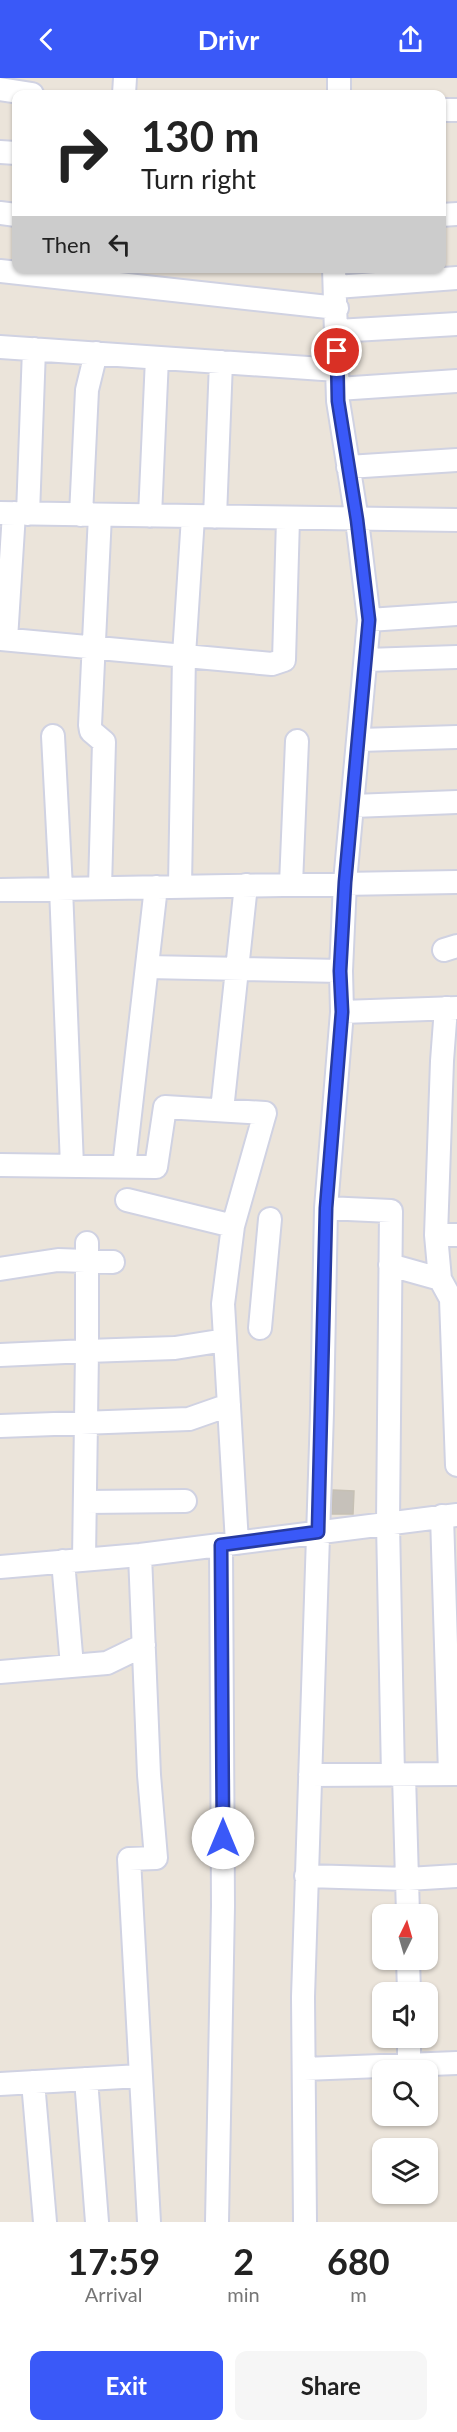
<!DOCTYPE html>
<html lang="en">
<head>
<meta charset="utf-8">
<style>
  :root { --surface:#fff; --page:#f6f6f6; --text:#222; --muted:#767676; --accent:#3a59f8 }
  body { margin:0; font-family:Lato,sans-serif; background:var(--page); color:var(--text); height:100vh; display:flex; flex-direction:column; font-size:22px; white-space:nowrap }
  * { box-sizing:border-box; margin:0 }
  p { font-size:20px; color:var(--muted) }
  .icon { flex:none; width:33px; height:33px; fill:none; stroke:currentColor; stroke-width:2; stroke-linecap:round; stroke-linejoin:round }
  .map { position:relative; height:2144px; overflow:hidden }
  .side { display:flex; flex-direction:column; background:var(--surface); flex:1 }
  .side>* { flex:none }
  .top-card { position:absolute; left:12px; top:12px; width:434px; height:183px; border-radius:12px; box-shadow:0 2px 4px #0004; background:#fff; color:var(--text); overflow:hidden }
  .needle { width:39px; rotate:5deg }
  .fabs { position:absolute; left:372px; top:1826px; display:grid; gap:12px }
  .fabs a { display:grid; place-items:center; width:66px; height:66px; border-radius:12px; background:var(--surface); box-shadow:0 2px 4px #0004; font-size:30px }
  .pin { position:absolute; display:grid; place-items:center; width:51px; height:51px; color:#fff; margin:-26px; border:3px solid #fff; border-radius:50%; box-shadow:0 2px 6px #0007 }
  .me { position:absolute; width:66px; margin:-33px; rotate:0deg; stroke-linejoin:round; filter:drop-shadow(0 0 4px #0008) }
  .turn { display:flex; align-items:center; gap:21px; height:126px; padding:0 30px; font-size:27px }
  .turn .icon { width:78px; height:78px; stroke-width:2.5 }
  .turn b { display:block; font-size:42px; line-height:51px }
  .then { display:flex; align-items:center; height:57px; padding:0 30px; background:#0003; gap:12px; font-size:22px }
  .eta { display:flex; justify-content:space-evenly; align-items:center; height:102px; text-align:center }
  .eta b { font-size:36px; font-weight:700; line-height:42px }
  .action { display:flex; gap:12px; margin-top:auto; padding:12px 30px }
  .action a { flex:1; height:69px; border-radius:12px; background:var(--accent); color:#fff; font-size:24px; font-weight:700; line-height:69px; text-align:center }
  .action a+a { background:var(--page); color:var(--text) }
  header { display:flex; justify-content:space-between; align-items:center; height:78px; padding:0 30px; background:var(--accent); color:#fff; font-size:27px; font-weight:700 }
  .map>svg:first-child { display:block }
</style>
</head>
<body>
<header><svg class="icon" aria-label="back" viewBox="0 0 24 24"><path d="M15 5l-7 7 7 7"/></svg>Drivr<svg class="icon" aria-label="share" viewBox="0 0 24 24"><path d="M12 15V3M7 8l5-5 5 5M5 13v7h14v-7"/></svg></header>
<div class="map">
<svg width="457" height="2144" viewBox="0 0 457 2144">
  <rect width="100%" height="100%" fill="#ebe4da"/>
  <path fill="#c6c1ba" stroke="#c6c0b4" stroke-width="1.5" d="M333 1412 354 1413 353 1436H332Z"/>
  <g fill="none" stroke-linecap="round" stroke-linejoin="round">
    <defs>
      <path id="minor" d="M0 11 32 16
        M124 16 125 0
        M339 16V0
        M441 32H457
        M0 74 16 75
        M0 135 16 137
        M441 137 457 136
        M0 193 337 230
        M336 209 457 200
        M337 253 457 246
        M0 269 337 292
        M338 311 457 303
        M348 389 457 382
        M0 435 457 442
        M28 436 34 271
        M81 437 87 312 96 275
        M100 437 90 647 91 653 104 664 100 810
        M150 438 157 280
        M215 439 221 284
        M369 542 457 536
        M0 561 272 586 284 582 288 441
        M6 561 14 435
        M366 582 457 579
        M53 658 61 810 72 1088
        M360 662 457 659
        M353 728 457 724
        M291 806 297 663
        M180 808 184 577 193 439
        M0 812 457 804
        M444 872 457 868
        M147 889 341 893
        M446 930 442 983 436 1157 440 1201 451 1221 457 1387
        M342 934 457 930
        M222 1032 246 807
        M0 1087 156 1089 165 1029 265 1035 233 1148 223 1226 237 1465
        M124 1089 156 809
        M127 1122 233 1148
        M326 1130 391 1133 388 1445 393 1697
        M436 1157H457
        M87 1165V1273L175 1270 225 1262
        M390 1187 440 1201
        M0 1191 58 1182 113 1184
        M260 1250 270 1141
        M0 1277 87 1273 84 1481
        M0 1348 189 1341 229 1327
        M85 1424 185 1423
        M442 1438 450 1696
        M140 1477 149 1697 156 1780 129 1781 149 2144
        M63 1483 72 1588
        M0 1489 140 1477 457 1437
        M0 1594 107 1585 144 1567
        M310 1697 457 1696
        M404 1697 408 1836
        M306 1798 408 1801 457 1798
        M408 1881 409 1914
        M409 1959V1987
        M304 1991 457 1985
        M86 2001 97 2144
        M33 2004 45 2144
        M0 2006 140 1998
        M217 2144 223 1828 221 1467
        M305 2144 303 1919 322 1335 326 1130 342 934 341 893 345 804 369 542 357 442 338 323 334 190"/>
    </defs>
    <use href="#minor" stroke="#d0d2e2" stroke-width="26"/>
    <use href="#minor" stroke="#fff" stroke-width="22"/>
  </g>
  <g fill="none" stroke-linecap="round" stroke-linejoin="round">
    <defs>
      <path id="route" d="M223 1760 221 1467 318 1454 326 1130 342 934 340 893 345 804 369 542 357 442 338 323 337 273"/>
    </defs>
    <use href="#route" stroke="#263aa1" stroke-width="15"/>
    <use href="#route" stroke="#3a59f8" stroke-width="10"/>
  </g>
</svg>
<div class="fabs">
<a><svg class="needle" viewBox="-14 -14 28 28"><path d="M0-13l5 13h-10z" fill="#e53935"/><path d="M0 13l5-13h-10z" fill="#767676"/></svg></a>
<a><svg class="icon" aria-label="sound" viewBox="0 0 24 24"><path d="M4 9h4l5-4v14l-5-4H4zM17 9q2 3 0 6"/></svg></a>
<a><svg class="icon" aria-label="search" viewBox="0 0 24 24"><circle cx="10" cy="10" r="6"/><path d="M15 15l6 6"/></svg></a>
<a><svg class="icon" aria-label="layers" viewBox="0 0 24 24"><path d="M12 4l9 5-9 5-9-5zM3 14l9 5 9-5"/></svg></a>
</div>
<div class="pin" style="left:337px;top:273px;background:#d93025"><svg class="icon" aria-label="arrive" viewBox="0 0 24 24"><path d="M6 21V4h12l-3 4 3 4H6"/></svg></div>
<svg class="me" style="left:223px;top:1760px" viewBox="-20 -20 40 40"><circle r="19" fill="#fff"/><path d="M0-13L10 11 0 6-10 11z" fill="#3a59f8"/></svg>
<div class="top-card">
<div class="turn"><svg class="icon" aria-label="right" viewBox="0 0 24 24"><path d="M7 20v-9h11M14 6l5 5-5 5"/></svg><div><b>130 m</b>Turn right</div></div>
<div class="then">Then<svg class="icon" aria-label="left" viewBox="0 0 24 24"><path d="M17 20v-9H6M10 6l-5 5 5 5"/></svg></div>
</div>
</div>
<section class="side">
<div class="eta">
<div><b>17:59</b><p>Arrival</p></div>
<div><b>2</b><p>min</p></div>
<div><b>680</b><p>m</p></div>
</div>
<div class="action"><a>Exit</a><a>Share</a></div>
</section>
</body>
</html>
